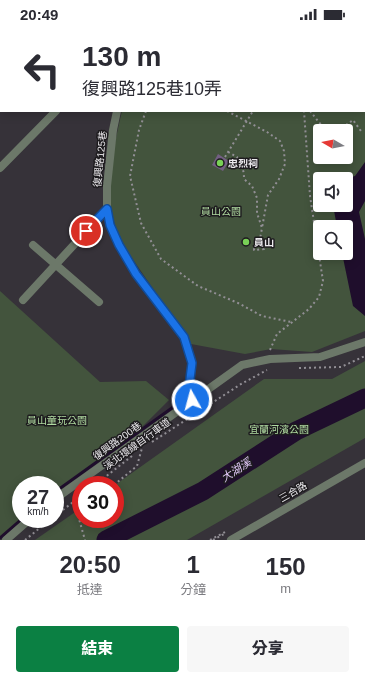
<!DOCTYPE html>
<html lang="zh-TW">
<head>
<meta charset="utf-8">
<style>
  :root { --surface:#fff; --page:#f7f7f7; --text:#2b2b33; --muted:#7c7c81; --accent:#0b8043 }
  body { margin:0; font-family:Arial,"Noto Sans TC",sans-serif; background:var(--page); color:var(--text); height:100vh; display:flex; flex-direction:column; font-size:15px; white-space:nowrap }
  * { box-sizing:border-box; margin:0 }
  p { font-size:13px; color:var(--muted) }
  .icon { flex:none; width:22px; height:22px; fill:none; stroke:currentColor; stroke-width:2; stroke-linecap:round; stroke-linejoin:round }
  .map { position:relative; height:512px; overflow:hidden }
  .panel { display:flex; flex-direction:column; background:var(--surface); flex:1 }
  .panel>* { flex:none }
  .top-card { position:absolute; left:0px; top:0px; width:365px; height:84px; box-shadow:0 2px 10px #0003; background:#fff; color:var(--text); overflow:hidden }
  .needle { width:26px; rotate:279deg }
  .controls { position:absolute; left:313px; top:96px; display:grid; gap:8px }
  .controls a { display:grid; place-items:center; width:40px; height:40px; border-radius:4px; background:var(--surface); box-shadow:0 2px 10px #0003; font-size:20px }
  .speed { position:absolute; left:12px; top:448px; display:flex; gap:8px; font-size:20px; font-weight:700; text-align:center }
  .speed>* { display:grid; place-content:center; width:52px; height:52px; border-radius:50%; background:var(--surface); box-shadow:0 2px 10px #0003; line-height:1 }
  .speed small { font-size:10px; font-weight:400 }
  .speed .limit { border:6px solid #d22; background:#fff; color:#111 }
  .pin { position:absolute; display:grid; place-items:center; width:34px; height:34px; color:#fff; margin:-17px; border:2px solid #fff; border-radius:50%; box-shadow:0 1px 4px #0007 }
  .me { position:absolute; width:44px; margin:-22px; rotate:353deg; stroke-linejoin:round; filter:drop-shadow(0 0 3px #0008) }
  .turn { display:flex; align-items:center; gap:14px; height:84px; padding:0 16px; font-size:18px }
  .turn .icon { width:52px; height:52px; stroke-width:2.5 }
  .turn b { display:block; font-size:28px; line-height:34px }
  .eta { display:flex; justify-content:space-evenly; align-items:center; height:68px; text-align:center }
  .eta b { font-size:24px; font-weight:800; line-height:28px }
  .cta { display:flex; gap:8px; margin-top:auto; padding:8px 16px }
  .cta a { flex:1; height:46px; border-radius:4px; background:var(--accent); color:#fff; font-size:16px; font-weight:800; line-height:46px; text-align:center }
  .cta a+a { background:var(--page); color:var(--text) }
  .status { display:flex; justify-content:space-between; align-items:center; height:28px; padding:0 20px; background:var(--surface); direction:ltr }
  .status svg { height:11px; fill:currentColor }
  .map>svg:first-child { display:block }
</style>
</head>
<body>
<div class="status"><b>20:49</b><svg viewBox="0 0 49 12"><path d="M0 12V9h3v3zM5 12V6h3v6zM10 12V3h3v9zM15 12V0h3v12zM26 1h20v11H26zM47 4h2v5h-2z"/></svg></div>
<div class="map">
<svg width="365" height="512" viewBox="0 0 365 512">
  <rect width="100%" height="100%" fill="#363239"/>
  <path fill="#43543d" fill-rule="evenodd" d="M156 0H365V303L312 324 271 321 245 326 191 316 123 217C118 205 112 192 111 179 107 148 115 113 122 83H364V1H155ZM320 103H346V129H320ZM320 151H346V177H320ZM320 199H346V225H320Z
    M0 263 100 354 146 353 169 372 144 397 55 467V457H21V491H25L0 512Z
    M365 333V410L187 512H35L81 480V491H115V457L264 351H332Z"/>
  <path fill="#1f0e2c" d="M365 134V173L359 184 365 211V288L353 278 342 225H346V199H337L333 177H346V151H345L355 148Z"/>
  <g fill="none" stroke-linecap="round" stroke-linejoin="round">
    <path stroke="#1f0e2c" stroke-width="3" d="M55 464 183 372
      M0 510 22 491"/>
    <path stroke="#1f0e2c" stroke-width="19" d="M106 512 203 463 296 403 365 370"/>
  </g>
  <path fill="#725e82" d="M218 126 229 133 223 143 212 137Z"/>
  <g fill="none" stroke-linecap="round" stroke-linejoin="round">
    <path stroke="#928f95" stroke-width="2" stroke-dasharray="2 3" stroke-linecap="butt" d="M222 0 224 1
      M301 0 302 1
      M364 28 365 27
      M146 83 139 102 130 148 141 195 161 231 198 258 238 275 262 288 291 294
      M227 83 267 104 280 113 284 123 285 136 279 151 268 167 262 200
      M310 83 326 103
      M338 103 353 92 361 103
      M228 124 237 129C240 140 244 137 244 151L252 158 257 170V185L262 200 260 211 264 221 254 222 255 216 261 213
      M225 129 253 83
      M270 322 277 306 309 281 319 269 323 253 310 168 304 83
      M299 340 341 339 365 328
      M152 414 241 356 267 342
      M95 457 132 428
      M114 457 137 438 142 420
      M55 488 81 468
      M81 488 79 491 85 512
      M25 512 51 491
      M210 512 227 503
      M213 512 224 506"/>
    <path stroke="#6c7869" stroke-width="8" d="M86 0V1
      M137 1 138 0
      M117 83 113 102 107 158V181L110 197 119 217 136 246 184 309 192 335 189 359 192 372
      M0 140 56 83
      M33 217 99 274
      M23 272 107 181
      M55 471 242 337 270 331 320 329 365 314
      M6 512 30 491
      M231 512 365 435"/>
  </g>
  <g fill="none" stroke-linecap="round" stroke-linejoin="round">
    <defs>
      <path id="route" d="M86 203 107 181 110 197 119 217 136 246 184 309 192 335 189 359 192 372"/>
    </defs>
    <use href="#route" stroke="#114b97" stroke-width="10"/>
    <use href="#route" stroke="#1a73e8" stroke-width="7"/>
  </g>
  <g fill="#79d157" stroke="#1d1b1e" stroke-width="1.5">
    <circle cx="220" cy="135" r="4"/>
    <circle cx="246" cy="214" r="4"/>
  </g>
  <g text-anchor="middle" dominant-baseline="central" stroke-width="3" stroke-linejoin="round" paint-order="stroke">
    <g font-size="10" fill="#ebe9ed" stroke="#1d1b1e">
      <text transform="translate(100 131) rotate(-84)">復興路125巷</text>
      <text transform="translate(117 413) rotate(-36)">復興路200巷</text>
      <text transform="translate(137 416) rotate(-36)">溪北環線自行車道</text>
      <text transform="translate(293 464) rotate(-30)">三合路</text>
    </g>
    <g font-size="10" font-weight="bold" fill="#ebe9ed" stroke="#1d1b1e" text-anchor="start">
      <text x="228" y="135">忠烈祠</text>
      <text x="254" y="214">員山</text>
    </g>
    <g font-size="10" fill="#b1dca2" stroke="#1d1b1e">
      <text x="221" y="183">員山公園</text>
      <text x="57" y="392">員山童玩公園</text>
      <text x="279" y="401">宜蘭河濱公園</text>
    </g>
    <g font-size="11" font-style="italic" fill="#e4cafb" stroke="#1d1b1e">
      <text transform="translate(236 442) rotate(-33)">大湖溪</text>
    </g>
  </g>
</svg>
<div class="controls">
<a><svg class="needle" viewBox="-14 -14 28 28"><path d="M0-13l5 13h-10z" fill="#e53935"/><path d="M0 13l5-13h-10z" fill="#7c7c81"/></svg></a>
<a><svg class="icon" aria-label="sound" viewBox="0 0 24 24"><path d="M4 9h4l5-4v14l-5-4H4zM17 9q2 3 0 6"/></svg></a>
<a><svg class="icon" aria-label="search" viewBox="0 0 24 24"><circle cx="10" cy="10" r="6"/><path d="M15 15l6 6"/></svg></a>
</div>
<div class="speed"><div>27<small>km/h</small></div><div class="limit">30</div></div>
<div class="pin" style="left:86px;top:203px;background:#d93025"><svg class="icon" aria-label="arrive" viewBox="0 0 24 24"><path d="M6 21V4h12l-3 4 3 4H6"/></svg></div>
<svg class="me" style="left:192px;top:372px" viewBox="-20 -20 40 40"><circle r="17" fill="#1a73e8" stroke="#fff" stroke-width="3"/><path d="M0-11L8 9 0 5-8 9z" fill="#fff"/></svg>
<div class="top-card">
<div class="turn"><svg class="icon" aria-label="left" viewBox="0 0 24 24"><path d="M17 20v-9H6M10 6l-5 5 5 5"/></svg><div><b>130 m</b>復興路125巷10弄</div></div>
</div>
</div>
<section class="panel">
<div class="eta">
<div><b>20:50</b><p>抵達</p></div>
<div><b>1</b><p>分鐘</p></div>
<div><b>150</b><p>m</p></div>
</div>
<div class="cta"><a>結束</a><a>分享</a></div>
</section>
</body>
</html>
